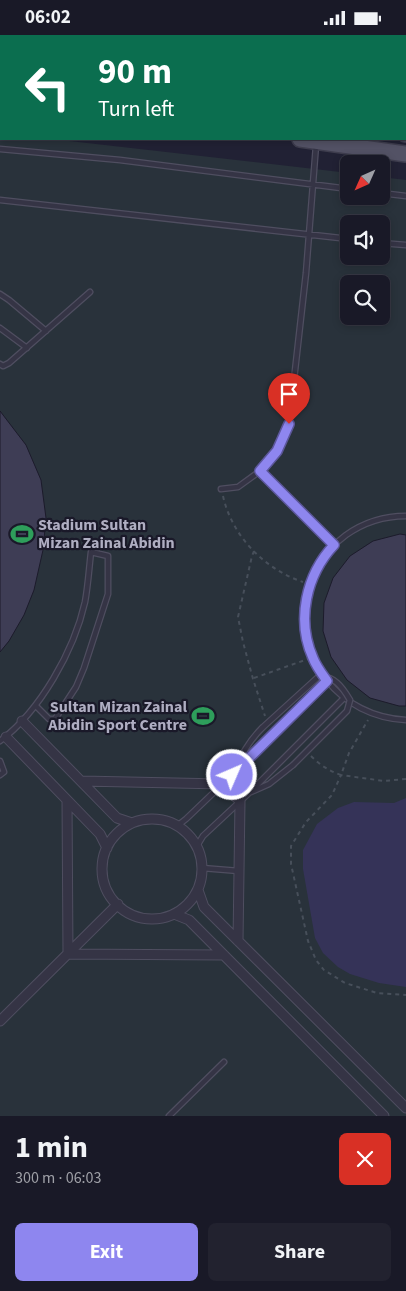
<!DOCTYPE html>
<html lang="en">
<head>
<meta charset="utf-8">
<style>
  :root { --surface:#191927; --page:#22222f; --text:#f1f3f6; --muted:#9fa0a7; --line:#373844; --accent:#8e86ef }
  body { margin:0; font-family:"Source Sans 3",sans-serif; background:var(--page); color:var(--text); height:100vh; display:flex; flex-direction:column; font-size:19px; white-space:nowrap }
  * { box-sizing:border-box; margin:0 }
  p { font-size:16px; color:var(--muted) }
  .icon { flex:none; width:28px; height:28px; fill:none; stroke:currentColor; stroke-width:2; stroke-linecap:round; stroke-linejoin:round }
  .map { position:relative; height:1081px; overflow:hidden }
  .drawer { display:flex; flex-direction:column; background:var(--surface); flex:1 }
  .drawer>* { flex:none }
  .hud { position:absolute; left:0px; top:0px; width:406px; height:105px; box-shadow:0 2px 8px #0003,0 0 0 1px var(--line); background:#0b6e4f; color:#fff; overflow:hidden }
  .needle { width:32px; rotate:225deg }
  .tools { position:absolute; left:340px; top:120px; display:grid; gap:10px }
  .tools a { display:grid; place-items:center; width:50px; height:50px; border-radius:8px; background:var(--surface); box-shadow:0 2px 8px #0003,0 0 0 1px var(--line); font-size:25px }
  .pin { position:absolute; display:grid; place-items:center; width:42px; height:42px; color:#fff; margin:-51px -21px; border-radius:50% 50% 50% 0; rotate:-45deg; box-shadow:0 0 5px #0007 }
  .pin .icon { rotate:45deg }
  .me { position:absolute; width:55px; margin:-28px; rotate:45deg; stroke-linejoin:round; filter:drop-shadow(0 0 4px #0008) }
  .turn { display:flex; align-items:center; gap:18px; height:105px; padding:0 15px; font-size:22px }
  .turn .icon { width:65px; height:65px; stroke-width:2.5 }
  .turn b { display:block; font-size:35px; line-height:42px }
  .round { display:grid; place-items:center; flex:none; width:52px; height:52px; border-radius:8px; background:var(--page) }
  .overview { display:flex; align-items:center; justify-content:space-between; height:85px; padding:0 15px }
  h1 { font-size:30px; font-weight:700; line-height:38px }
  .action { display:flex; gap:10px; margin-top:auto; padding:10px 15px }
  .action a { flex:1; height:58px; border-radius:8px; background:var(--accent); color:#fff; font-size:20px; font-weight:700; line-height:58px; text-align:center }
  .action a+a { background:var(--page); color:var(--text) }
  .status { display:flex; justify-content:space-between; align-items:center; height:35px; padding:0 25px; background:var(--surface); direction:ltr }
  .status svg { height:14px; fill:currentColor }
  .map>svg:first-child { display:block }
</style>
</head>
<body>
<div class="status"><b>06:02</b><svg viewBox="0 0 49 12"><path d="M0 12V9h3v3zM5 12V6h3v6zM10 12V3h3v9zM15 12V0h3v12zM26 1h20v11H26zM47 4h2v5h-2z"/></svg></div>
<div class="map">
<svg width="406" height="1081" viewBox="0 0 406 1081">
  <rect width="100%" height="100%" fill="#212134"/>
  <path fill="#29323b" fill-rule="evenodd" d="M0 98H1V104H52L349 138V161H381V142L406 145V1081H0ZM349 189H381V221H349ZM349 249H381V281H349Z"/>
  <path fill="#353358" d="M406 763V952L379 948 350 939 338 932 323 918 315 903 303 834V815L317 789 338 773 354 767 394 768Z"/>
  <path fill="#3e3d55" stroke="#1c1b2b" d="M0 376 26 410 41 445 46 483 43 515 34 555 24 580 9 606 0 617Z
    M400 499 406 500V671H399L370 663 347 645 331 622 323 596 324 568 333 543 350 521 373 506Z"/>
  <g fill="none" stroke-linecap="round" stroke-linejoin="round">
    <defs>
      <path id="lane" d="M0 114 120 125 349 154
        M381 158 406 161
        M0 165 349 204
        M381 208 406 210
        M0 259 9 265 46 296
        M0 293 27 313
        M0 329 3 331 9 328 90 257
        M260 436 334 510
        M221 454 238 452 260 436 277 416 289 389 306 238 316 110
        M406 481C384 481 363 488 346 500 326 515 312 536 307 560 294 624 340 682 406 685
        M0 706C40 676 74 616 85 567 88 551 89 534 91 517L108 521V559L84 633 76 652 55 684H49L36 671
        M0 726 4 737 0 740
        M233 737C241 721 249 706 262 693
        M251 757 269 749 293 730
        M177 791 186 784 232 740 327 646
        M197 811 203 801 248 759 344 663
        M202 833 239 836
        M169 1081 224 1027"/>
      <path id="street" d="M166 1V0
        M0 23H1
        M22 686 117 783 132 788
        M6 702 100 799 107 813
        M82 746 222 749 240 766 238 906
        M67 765 68 919
        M102 834a50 50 0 1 1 100 0a50 50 0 1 1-100 0Z
        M198 855 204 872 406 1073
        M174 879 189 885 384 1081
        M68 919 224 920
        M0 986 118 869"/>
      <path id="primary" d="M0 51H1
        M0 68 1 69
        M405 99H406
        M300 104 406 119"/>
    </defs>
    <use href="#lane" stroke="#4f4e60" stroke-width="7"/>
    <use href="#street" stroke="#4f4e60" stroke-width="11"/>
    <use href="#primary" stroke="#3e3d4e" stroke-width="18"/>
    <path stroke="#474f5a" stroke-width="2" stroke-dasharray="4 4" stroke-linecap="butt" d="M223 461C232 501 264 534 303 547
      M254 516 252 521 238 582 243 607 253 644 265 681
      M254 643 308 624
      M311 721C320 730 329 736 341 740L349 718 368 685
      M406 744 384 746 341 740 332 760 306 787 291 811V829L308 906 316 925 324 935 345 948 377 958 406 960"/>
    <use href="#lane" stroke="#353445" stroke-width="4.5"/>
    <use href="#street" stroke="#353445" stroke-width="9"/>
    <use href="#primary" stroke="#535265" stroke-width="15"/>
    <defs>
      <path id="lane-bridge" d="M262 693 317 643C333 638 343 653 350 665L347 676 293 730"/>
    </defs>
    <use href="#lane-bridge" stroke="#4f4e60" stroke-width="7" stroke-linecap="butt"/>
    <use href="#lane-bridge" stroke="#353445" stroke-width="4.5"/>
  </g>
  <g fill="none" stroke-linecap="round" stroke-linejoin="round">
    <defs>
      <path id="route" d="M232 740 327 646C322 639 316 631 313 623 296 585 306 540 334 510L260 436 277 416 289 389"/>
    </defs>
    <use href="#route" stroke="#5c579b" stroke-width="12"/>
    <use href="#route" stroke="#8e86ef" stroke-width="9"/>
  </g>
  <defs>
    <symbol id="stadium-bare" viewBox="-9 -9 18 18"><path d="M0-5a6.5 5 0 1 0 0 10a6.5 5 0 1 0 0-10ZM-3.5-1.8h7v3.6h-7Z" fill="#2e9e5b" stroke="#1a1929" stroke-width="2.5" paint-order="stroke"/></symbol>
  </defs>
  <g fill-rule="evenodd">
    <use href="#stadium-bare" x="6" y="483" width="32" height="32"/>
    <use href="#stadium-bare" x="187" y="665" width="32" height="32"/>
  </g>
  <g text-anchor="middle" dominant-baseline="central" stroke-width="4.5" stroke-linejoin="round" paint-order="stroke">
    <g font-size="16" font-weight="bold" fill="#afaec2" stroke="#1a1929" text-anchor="start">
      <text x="38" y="490">Stadium Sultan<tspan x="38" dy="18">Mizan Zainal Abidin</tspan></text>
      <text x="187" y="672" text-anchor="end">Sultan Mizan Zainal<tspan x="187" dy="18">Abidin Sport Centre</tspan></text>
    </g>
  </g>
</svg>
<div class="tools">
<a><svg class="needle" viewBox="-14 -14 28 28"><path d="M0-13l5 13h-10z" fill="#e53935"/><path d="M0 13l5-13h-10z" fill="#9fa0a7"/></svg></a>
<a><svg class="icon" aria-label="sound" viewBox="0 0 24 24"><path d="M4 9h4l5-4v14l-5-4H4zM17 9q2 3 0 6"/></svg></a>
<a><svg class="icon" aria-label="search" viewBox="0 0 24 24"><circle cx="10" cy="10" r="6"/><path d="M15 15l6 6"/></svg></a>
</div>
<div class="pin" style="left:289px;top:389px;background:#d93025"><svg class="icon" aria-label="arrive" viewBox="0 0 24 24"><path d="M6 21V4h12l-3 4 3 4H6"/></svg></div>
<svg class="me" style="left:232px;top:740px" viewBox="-20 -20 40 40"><circle r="17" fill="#8e86ef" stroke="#fff" stroke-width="3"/><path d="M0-11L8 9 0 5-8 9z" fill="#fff"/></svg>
<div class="hud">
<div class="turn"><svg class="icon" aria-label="left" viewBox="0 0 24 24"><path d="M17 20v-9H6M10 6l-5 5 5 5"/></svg><div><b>90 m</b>Turn left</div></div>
</div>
</div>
<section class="drawer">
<div class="overview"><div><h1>1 min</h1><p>300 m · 06:03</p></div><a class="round" style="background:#d93025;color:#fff"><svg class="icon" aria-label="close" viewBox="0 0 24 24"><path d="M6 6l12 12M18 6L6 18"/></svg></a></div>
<div class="action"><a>Exit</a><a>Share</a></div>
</section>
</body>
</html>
